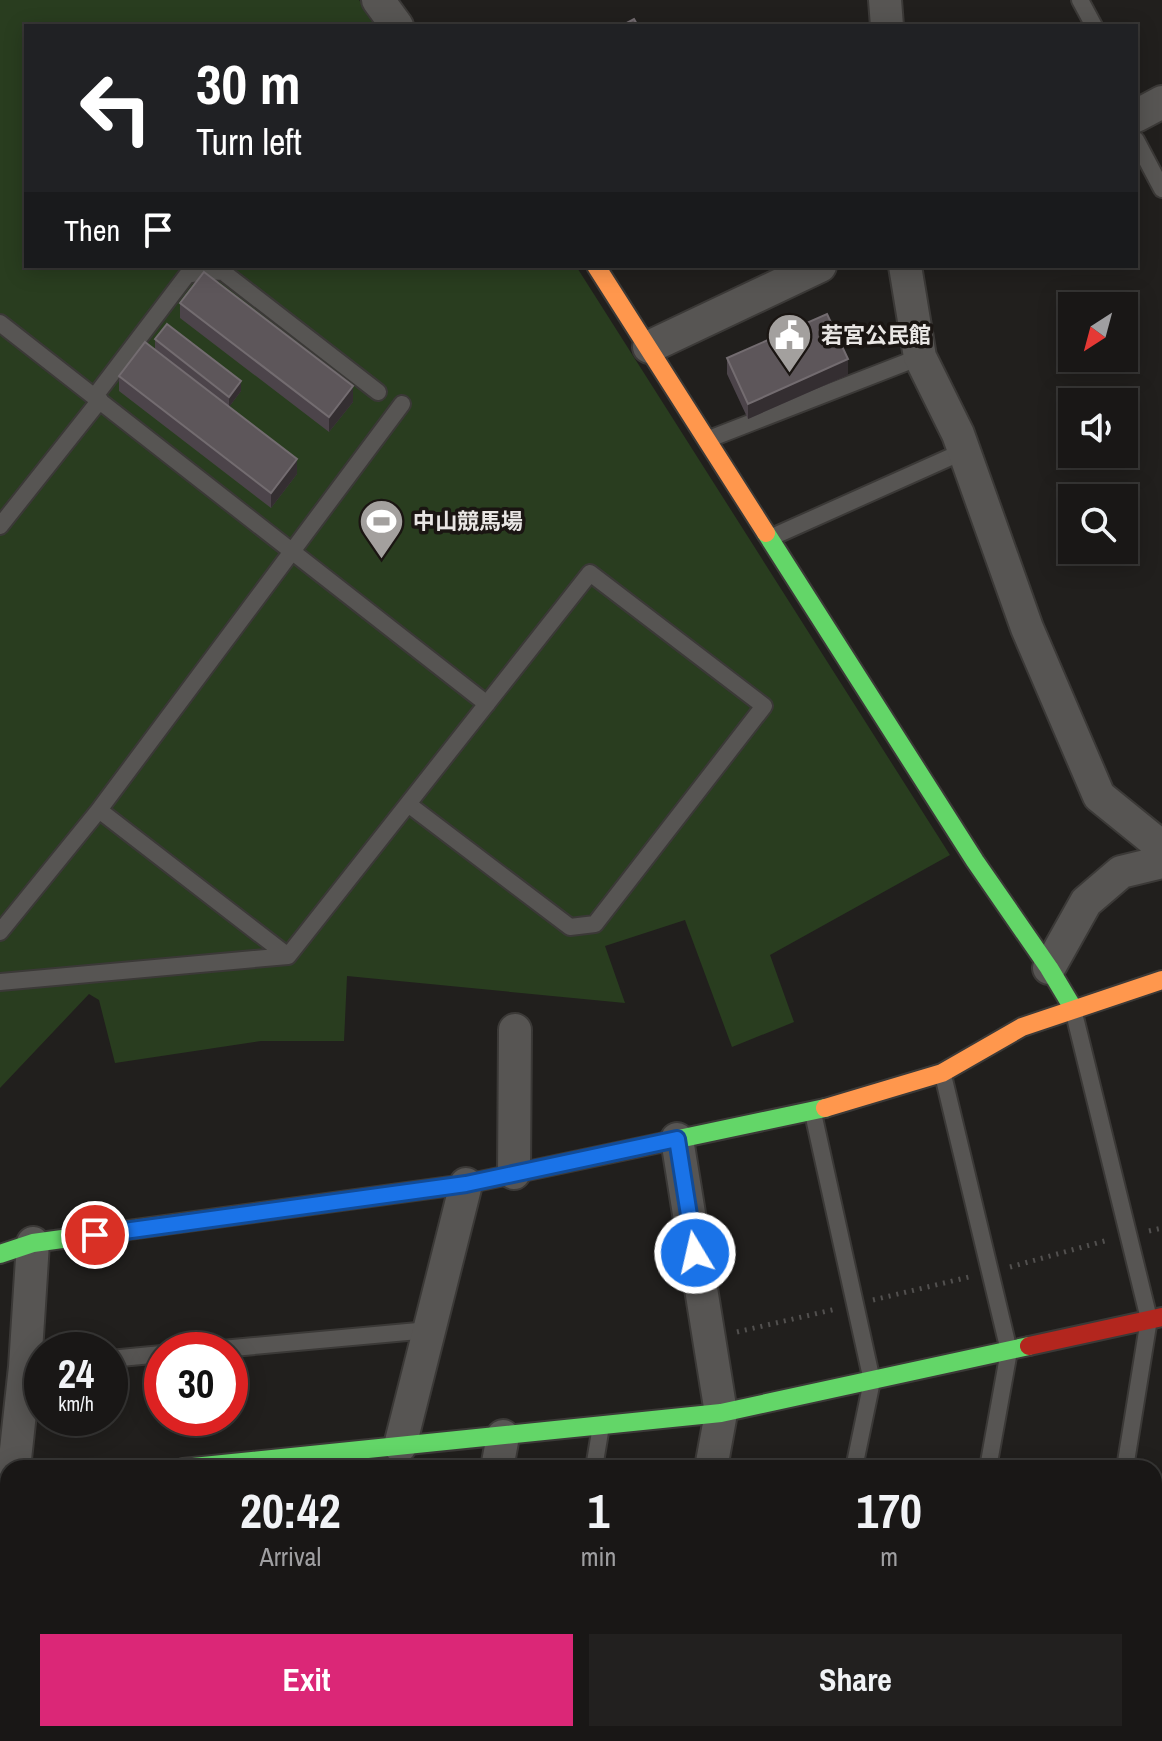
<!DOCTYPE html>
<html lang="en">
<head>
<meta charset="utf-8">
<style>
  :root { --surface:#191716; --page:#22201f; --text:#f1f3f6; --muted:#9f9fa1; --line:#373635; --accent:#db2777 }
  body { margin:0; font-family:"Archivo Narrow","Noto Sans JP",sans-serif; background:var(--page); color:var(--text); height:100vh; display:flex; flex-direction:column; font-size:30px; white-space:nowrap }
  * { box-sizing:border-box; margin:0 }
  p { font-size:26px; color:var(--muted) }
  .icon { flex:none; width:44px; height:44px; fill:none; stroke:currentColor; stroke-width:2; stroke-linecap:round; stroke-linejoin:round }
  .map { position:relative; flex:1; overflow:hidden }
  .side { position:absolute; left:0px; top:1460px; width:1162px; height:282px; display:flex; flex-direction:column; background:var(--surface); border-radius:24px 24px 0 0; box-shadow:0 4px 20px #0003,0 0 0 2px var(--line) }
  .side>* { flex:none }
  .top-card { position:absolute; left:24px; top:24px; width:1114px; height:244px; border-radius:0px; box-shadow:0 4px 20px #0003,0 0 0 2px var(--line); background:#202124; color:#fff; overflow:hidden }
  .needle { width:52px; rotate:216deg }
  .buttons { position:absolute; left:1058px; top:292px; display:grid; gap:16px }
  .buttons a { display:grid; place-items:center; width:80px; height:80px; border-radius:0px; background:var(--surface); box-shadow:0 4px 20px #0003,0 0 0 2px var(--line); font-size:40px }
  .speed { position:absolute; left:24px; top:1332px; display:flex; gap:16px; font-size:40px; font-weight:700; text-align:center }
  .speed>* { display:grid; place-content:center; width:104px; height:104px; border-radius:50%; background:var(--surface); box-shadow:0 4px 20px #0003,0 0 0 2px var(--line); line-height:1 }
  .speed small { font-size:20px; font-weight:400 }
  .speed .limit { border:12px solid #d22; background:#fff; color:#111 }
  .pin { position:absolute; display:grid; place-items:center; width:68px; height:68px; color:#fff; margin:-34px; border:4px solid #fff; border-radius:50%; box-shadow:0 2px 8px #0007 }
  .me { position:absolute; width:88px; margin:-44px; rotate:351deg; stroke-linejoin:round; filter:drop-shadow(0 0 6px #0008) }
  .turn { display:flex; align-items:center; gap:28px; height:168px; padding:0 40px; font-size:36px }
  .turn .icon { width:104px; height:104px; stroke-width:2.5 }
  .turn b { display:block; font-size:56px; line-height:68px }
  .then { display:flex; align-items:center; height:76px; padding:0 40px; background:#0003; gap:16px; font-size:30px }
  .eta { display:flex; justify-content:space-evenly; align-items:center; height:136px; text-align:center }
  .eta b { font-size:48px; font-weight:800; line-height:56px }
  .action { display:flex; gap:16px; margin-top:auto; padding:16px 40px }
  .action a { flex:1; height:92px; border-radius:0px; background:var(--accent); color:#fff; font-size:32px; font-weight:800; line-height:92px; text-align:center }
  .action a+a { background:var(--page); color:var(--text) }
  .map>svg:first-child { display:block }
</style>
</head>
<body>
<div class="map">
<svg width="1162" height="1741" viewBox="0 0 1162 1741">
  <rect width="100%" height="100%" fill="#211f1d"/>
  <path fill="#293d1f" d="M0 0H359L379 26H26V266H576L950 855 770 955 794 1022 732 1047 685 920 605 946 625 1003 347 976 344 1041H261L115 1063 99 1000 89 994 0 1088Z"/>
  <g fill="none" stroke-linecap="round" stroke-linejoin="round">
    <defs>
      <path id="lane" d="M1080 0 1094 26
        M1136 140 1162 189
        M0 323 487 704
        M95 396 187 275 209 271 223 272 378 392
        M709 439 920 357
        M0 526 100 400
        M772 537 964 451
        M99 810 288 956
        M0 932 99 810 402 404
        M0 982 288 956 590 573 764 706 595 924 570 927 408 804
        M1073 1009 1149 1319 1125 1468
        M943 1075 1009 1351 988 1468
        M813 1113 872 1381 854 1468
        M211 1350 429 1330
        M110 1359 162 1354
        M594 1468 601 1426
        M71 1741 72 1734
        M164 1741 165 1734
        M545 1741 546 1734"/>
      <path id="street" d="M378 0 397 26
        M885 0 887 26
        M1136 116 1162 102
        M905 266 920 357 958 434 1027 628 1099 796 1162 847
        M649 347 820 266
        M1049 968 1086 902 1121 872 1162 862
        M677 1139 721 1413 711 1468
        M514 1173 515 1030
        M400 1446 466 1184
        M14 1468 25 1367 33 1243
        M497 1468 503 1436
        M0 1553 8 1508
        M1154 1661 1162 1663
        M873 1734 900 1741
        M264 1741 265 1734
        M447 1741 448 1734
        M661 1741 663 1734"/>
      <path id="fast" d="M766 533 975 861 1049 968 1073 1008
        M0 1254 33 1243 466 1184 825 1108
        M183 1468 721 1413 1029 1346"/>
      <path id="slow" d="M596 266 766 533
        M825 1108 942 1073 1022 1027 1162 980"/>
      <path id="jam" d="M1029 1346 1162 1317"/>
    </defs>
    <use href="#lane" stroke="#3b3937" stroke-width="20"/>
    <use href="#street" stroke="#3b3937" stroke-width="36"/>
    <use href="#fast" stroke="#3b3937" stroke-width="22"/>
    <use href="#slow" stroke="#3b3937" stroke-width="22"/>
    <use href="#jam" stroke="#3b3937" stroke-width="22"/>
    <path stroke="#52504f" stroke-width="5" stroke-dasharray="2 6" stroke-linecap="butt" d="M1149 1231 1162 1228
      M1010 1267 1108 1240
      M873 1300 969 1277
      M737 1332 836 1309
      M1009 1465 1024 1468
      M1154 1497 1162 1499
      M1154 1569 1162 1571"/>
    <use href="#lane" stroke="#575553" stroke-width="16"/>
    <use href="#street" stroke="#575553" stroke-width="32"/>
    <use href="#fast" stroke="#63d668" stroke-width="18"/>
    <use href="#slow" stroke="#ff974d" stroke-width="18"/>
    <use href="#jam" stroke="#b3261e" stroke-width="18"/>
  </g>
  <path fill="#4c444a" d="M180 303 353 402 329 432 180 318Z
    M155 339 241 391 229 407 297 474 271 508 119 391V376L155 350Z
    M727 358 848 375 748 419 727 374Z"/>
  <path fill="#342e31" d="M848 359V375L748 419V404Z
    M241 381V391L229 407V397Z
    M353 386V402L329 432V417Z
    M297 459V474L271 508V493Z"/>
  <path fill="#5d565a" stroke="#736c70" stroke-width="2" d="M634 19 638 26H621Z
    M204 272 353 386 329 417 180 303Z
    M827 314 848 359 748 404 727 358Z
    M167 324 241 381 229 397 155 339Z
    M145 342 297 459 271 493 119 376Z"/>
  <g fill="none" stroke-linecap="round" stroke-linejoin="round">
    <defs>
      <path id="route" d="M95 1235 466 1184 677 1139 695 1253"/>
    </defs>
    <use href="#route" stroke="#114b97" stroke-width="20"/>
    <use href="#route" stroke="#1a73e8" stroke-width="14"/>
  </g>
  <defs>
    <symbol id="civic-pin" viewBox="-11 -11 22 30"><path d="M0 17L-7.5 6A9.5 9.5 0 1 1 7.5 6Z" fill="#a3a09e" stroke="#1a1512"/><path d="M-.6-6.5H3V-4.5H.6V-3L4-1V1h2V6H-6V1h2V-1L-.6-3ZM-1.2 2.5V6h2.4V2.5Z" fill="#fff"/></symbol>
    <symbol id="stadium-pin" viewBox="-11 -11 22 30"><path d="M0 17L-7.5 6A9.5 9.5 0 1 1 7.5 6Z" fill="#a3a09e" stroke="#1a1512"/><path d="M0-5a6.5 5 0 1 0 0 10a6.5 5 0 1 0 0-10ZM-3.5-1.8h7v3.6h-7Z" fill="#fff"/></symbol>
  </defs>
  <g fill-rule="evenodd">
    <use href="#civic-pin" x="764" y="310" width="51" height="69"/>
    <use href="#stadium-pin" x="356" y="496" width="51" height="69"/>
  </g>
  <g text-anchor="middle" dominant-baseline="central" stroke-width="7" stroke-linejoin="round" paint-order="stroke">
    <g font-size="22" font-weight="bold" fill="#e9e6e4" stroke="#1a1512" text-anchor="start">
      <text x="821" y="335">若宮公民館</text>
      <text x="413" y="521">中山競馬場</text>
    </g>
  </g>
</svg>
<div class="buttons">
<a><svg class="needle" viewBox="-14 -14 28 28"><path d="M0-13l5 13h-10z" fill="#e53935"/><path d="M0 13l5-13h-10z" fill="#9f9fa1"/></svg></a>
<a><svg class="icon" aria-label="sound" viewBox="0 0 24 24"><path d="M4 9h4l5-4v14l-5-4H4zM17 9q2 3 0 6"/></svg></a>
<a><svg class="icon" aria-label="search" viewBox="0 0 24 24"><circle cx="10" cy="10" r="6"/><path d="M15 15l6 6"/></svg></a>
</div>
<div class="speed"><div>24<small>km/h</small></div><div class="limit">30</div></div>
<div class="pin" style="left:95px;top:1235px;background:#d93025"><svg class="icon" aria-label="arrive" viewBox="0 0 24 24"><path d="M6 21V4h12l-3 4 3 4H6"/></svg></div>
<svg class="me" style="left:695px;top:1253px" viewBox="-20 -20 40 40"><circle r="17" fill="#1a73e8" stroke="#fff" stroke-width="3"/><path d="M0-11L8 9 0 5-8 9z" fill="#fff"/></svg>
<div class="top-card">
<div class="turn"><svg class="icon" aria-label="left" viewBox="0 0 24 24"><path d="M17 20v-9H6M10 6l-5 5 5 5"/></svg><div><b>30 m</b>Turn left</div></div>
<div class="then">Then<svg class="icon" aria-label="arrive" viewBox="0 0 24 24"><path d="M6 21V4h12l-3 4 3 4H6"/></svg></div>
</div>
<section class="side">
<div class="eta">
<div><b>20:42</b><p>Arrival</p></div>
<div><b>1</b><p>min</p></div>
<div><b>170</b><p>m</p></div>
</div>
<div class="action"><a>Exit</a><a>Share</a></div>
</section>
</div>
</body>
</html>
